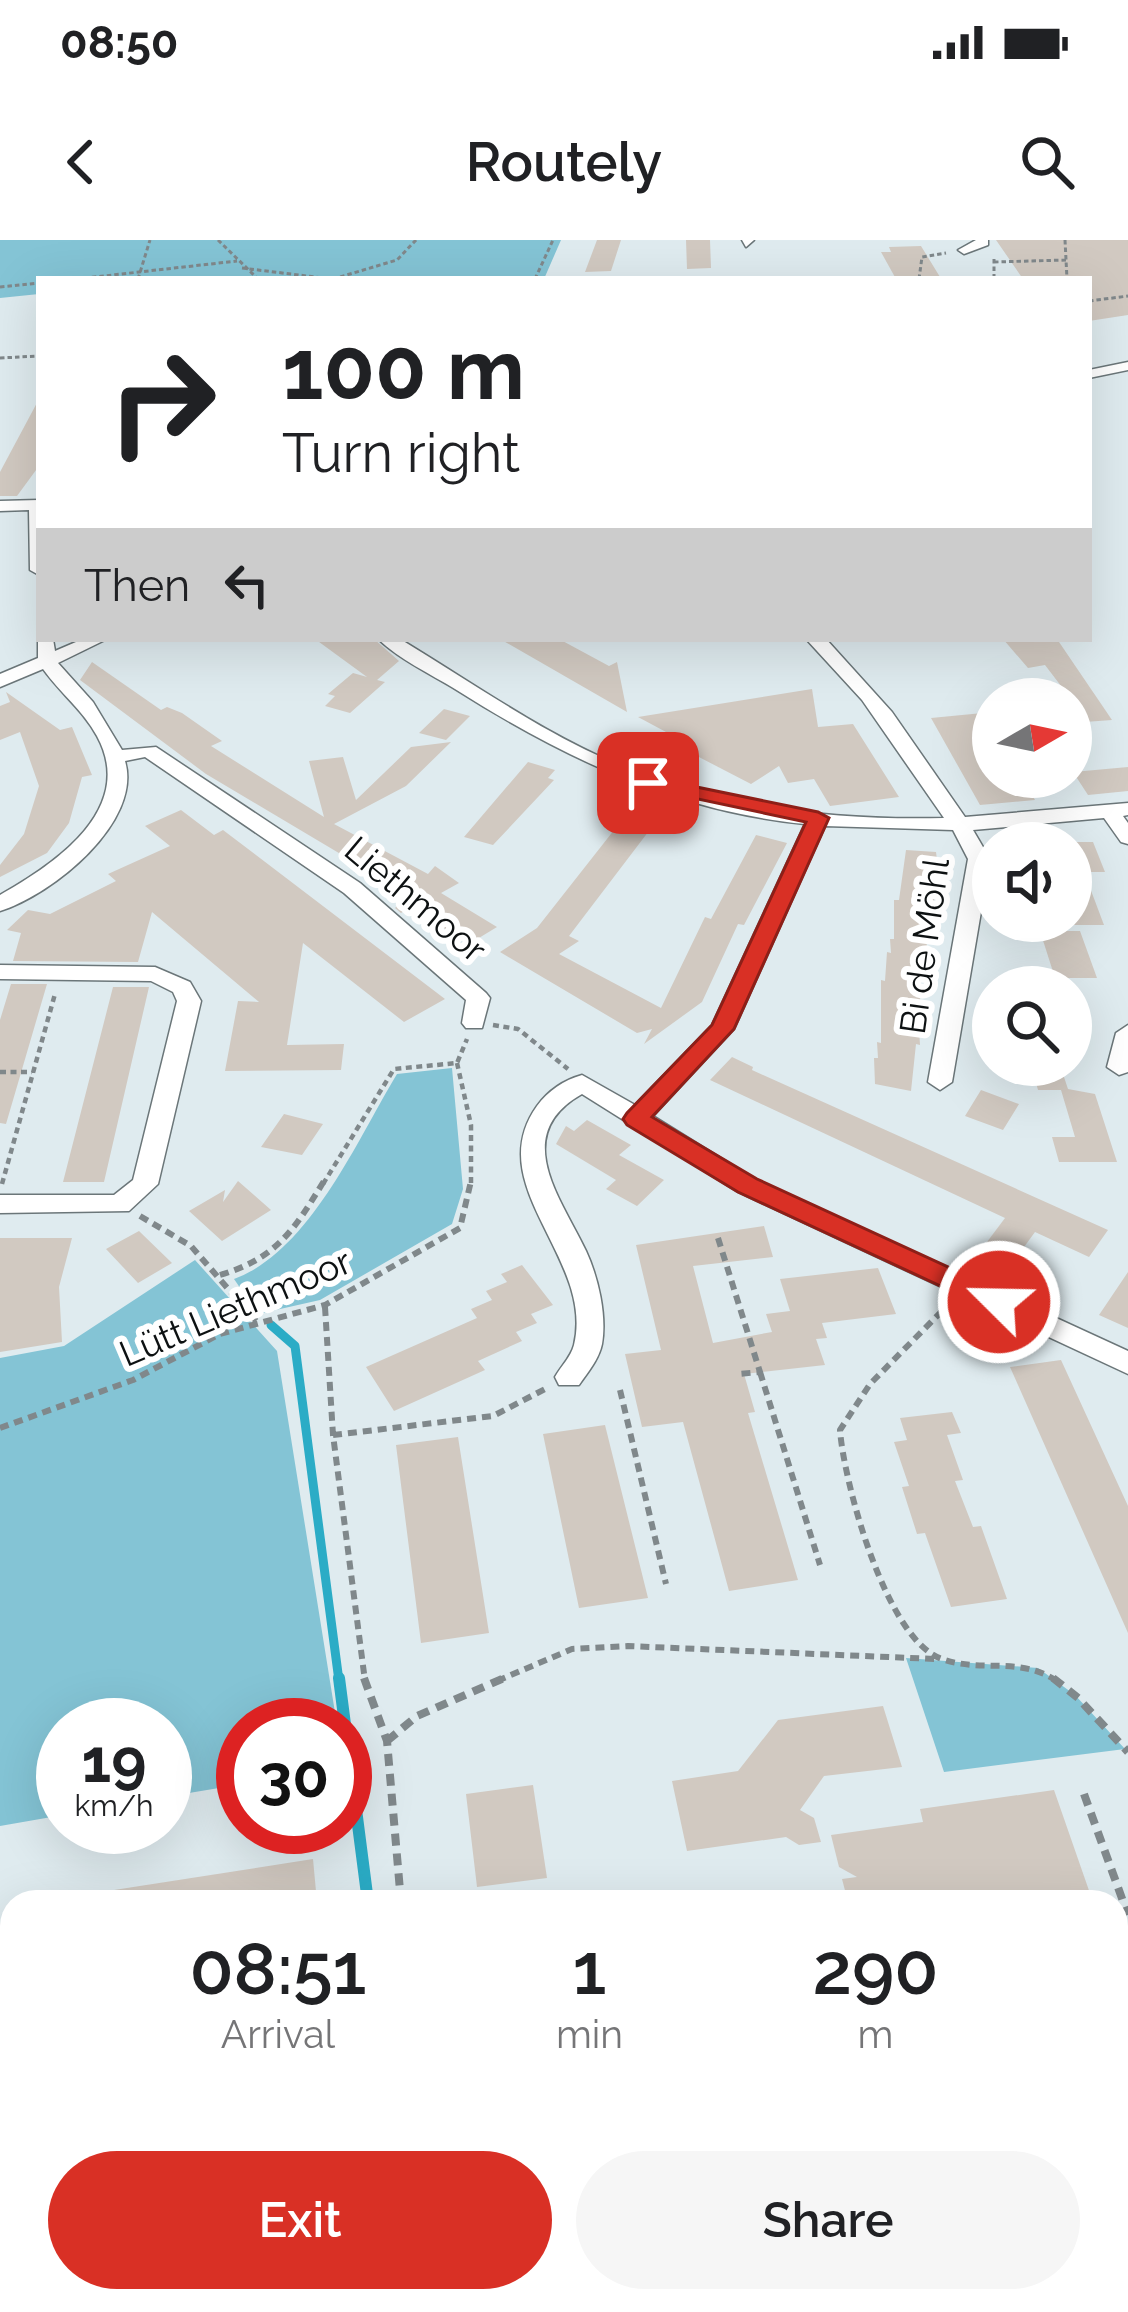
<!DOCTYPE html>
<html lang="en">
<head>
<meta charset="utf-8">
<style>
  :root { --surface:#fff; --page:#f6f6f6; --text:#202124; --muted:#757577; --accent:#d93025 }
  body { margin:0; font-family:Raleway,sans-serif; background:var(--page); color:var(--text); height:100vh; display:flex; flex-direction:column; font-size:45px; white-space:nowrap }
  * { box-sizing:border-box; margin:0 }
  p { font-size:39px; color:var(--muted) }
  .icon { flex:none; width:66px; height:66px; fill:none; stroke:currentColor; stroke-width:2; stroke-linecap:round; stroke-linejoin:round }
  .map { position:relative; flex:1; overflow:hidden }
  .details { position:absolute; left:0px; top:1650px; width:1128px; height:423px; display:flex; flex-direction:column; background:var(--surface); border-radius:36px 36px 0 0; box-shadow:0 12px 48px #0002 }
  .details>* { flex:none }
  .banner { position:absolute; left:36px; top:36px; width:1056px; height:366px; border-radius:0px; box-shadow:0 12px 48px #0002; background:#fff; color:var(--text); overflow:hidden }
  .needle { width:78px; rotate:81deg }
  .tools { position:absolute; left:972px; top:438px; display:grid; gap:24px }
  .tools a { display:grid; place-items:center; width:120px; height:120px; border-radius:50%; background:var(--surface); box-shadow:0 12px 48px #0002; font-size:60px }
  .speed { position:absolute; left:36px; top:1458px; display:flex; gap:24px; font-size:60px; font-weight:700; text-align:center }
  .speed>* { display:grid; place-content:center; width:156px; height:156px; border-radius:50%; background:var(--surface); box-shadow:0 12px 48px #0002; line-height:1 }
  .speed small { font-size:30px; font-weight:400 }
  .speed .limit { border:18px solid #d22; background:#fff; color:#111 }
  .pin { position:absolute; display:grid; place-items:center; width:102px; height:102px; color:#fff; margin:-51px; border-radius:24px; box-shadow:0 6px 18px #0006 }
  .me { position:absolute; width:132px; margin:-66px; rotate:293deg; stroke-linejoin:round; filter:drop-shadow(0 0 9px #0008) }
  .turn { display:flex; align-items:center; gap:42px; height:252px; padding:0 48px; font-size:54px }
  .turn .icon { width:156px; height:156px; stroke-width:2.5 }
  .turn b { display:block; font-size:84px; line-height:102px }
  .then { display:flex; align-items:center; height:114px; padding:0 48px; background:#0003; gap:24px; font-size:45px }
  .eta { display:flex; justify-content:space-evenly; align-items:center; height:204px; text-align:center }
  .eta b { font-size:72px; font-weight:600; line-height:84px }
  .primary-button { display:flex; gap:24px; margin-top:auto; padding:24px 48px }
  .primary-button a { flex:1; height:138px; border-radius:72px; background:var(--accent); color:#fff; font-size:48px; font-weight:600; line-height:138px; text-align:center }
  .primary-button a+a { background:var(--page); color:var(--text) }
  .status { display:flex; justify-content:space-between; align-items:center; height:84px; padding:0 60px; background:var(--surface); direction:ltr }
  .status svg { height:33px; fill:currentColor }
  header { display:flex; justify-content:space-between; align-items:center; height:156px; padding:0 48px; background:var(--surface); font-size:54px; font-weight:600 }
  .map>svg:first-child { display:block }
</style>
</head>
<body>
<div class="status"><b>08:50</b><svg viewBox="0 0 49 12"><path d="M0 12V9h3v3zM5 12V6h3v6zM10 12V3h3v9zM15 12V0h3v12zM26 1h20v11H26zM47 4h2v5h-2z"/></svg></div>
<header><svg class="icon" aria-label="back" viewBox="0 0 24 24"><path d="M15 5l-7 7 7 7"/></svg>Routely<svg class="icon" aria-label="search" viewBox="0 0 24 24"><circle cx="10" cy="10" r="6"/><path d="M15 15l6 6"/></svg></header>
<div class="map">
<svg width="1128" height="2072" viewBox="0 0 1128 2072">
  <rect width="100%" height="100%" fill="#dfebef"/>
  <path fill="#84c4d5" d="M0 0H561L544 39H39V54L0 58Z
    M452 828 463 949 452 984 320 1060 258 1074 234 1039C310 1011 357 900 397 834Z
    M195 1020 277 1111 337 1485H243V1544L165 1557V1485H63V1575L0 1586V1118L64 1106Z
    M906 1418 1038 1428 1075 1455 1125 1509 944 1532Z"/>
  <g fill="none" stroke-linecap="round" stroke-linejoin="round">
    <path stroke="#2bacc6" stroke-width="9" d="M271 1085 295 1106 339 1441"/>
    <path stroke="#2bacc6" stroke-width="12" d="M339 1438 368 1662
      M420 2061 421 2072"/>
  </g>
  <path fill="#d1c9c1" d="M597 0H621L611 31 585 32Z
    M686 0H710L711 28 687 29Z
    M996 0H1128V75L1089 81V39H1023Z
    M921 6 940 37 896 39 881 12H891L889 7Z
    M39 159V226L17 256H0V232Z
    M315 399H374L399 421 377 440 385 442 350 473 325 466 335 456 328 454 353 433 367 437Z
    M500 399H559L609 426 617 422 627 472Z
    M1003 399H1057L1112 480 1071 483V459L1045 425 1028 428Z
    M92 422 161 470 167 467 182 473 222 501 211 506 324 577 309 521 343 517 356 560 411 507 451 502 406 546 334 584 428 634 435 626 459 643 441 653 497 687 469 704 411 667 401 673 395 668 402 661 393 654 401 650 206 534 80 440Z
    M812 449 818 487 853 484 899 557 830 566 814 539 788 543 779 526 751 544 695 515 672 528 646 515 670 502 659 496 666 492 638 477Z
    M6 452 60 490 72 487 92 535 82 537 69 583 47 613 0 637V625L24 594 39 546 20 492 0 500V466L10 462Z
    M444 469 470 476 446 500 419 493Z
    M993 472V537H1021L1035 560 980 565 931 478Z
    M528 522 555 530 548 538 554 540 493 605 464 597Z
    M1128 527V551L1088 555 1073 532Z
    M181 570 214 595 223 590 445 759 404 782 303 703 287 805 344 804 341 830 225 831 238 761 259 762 152 672 138 722 13 721 21 693 7 690 28 670 50 674 116 641 108 634 170 606 145 586Z
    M629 571 658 579 569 696 579 701 559 714 661 768 705 677 711 679 756 595 787 603 744 685 738 684 702 762 644 804 652 789 637 793 500 712 537 688Z
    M1071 602H1093L1105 632H1084L1104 685H1071Z
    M906 610 936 612 939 636H935L934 662 930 661 931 701H927L925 728H921L923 742H918L924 789H919L920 805 916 804 911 851 875 844 874 818H878L877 802 881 803V740L885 741 887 712 891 713 890 699H894V660H899Z
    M1040 691H1080L1097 738H1055Z
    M11 744H47L6 884 0 883V780Z
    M113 747H149L104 942H63Z
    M732 817 753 827 752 830 1108 990 1089 1017 1035 992 1005 1033 975 1018 1005 978 710 840Z
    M1031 825H1060L1068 849 1095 854 1117 922H1059L1052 897H1075L1061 850H1038Z
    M981 850 1019 864 1003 890 965 876Z
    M284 874 323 884 302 915 261 907Z
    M587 880 631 905 619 915 664 940 637 966 606 949 616 940 556 904 566 886 574 891Z
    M238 941 271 970 222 1001 189 971 225 950 223 962Z
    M764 986 773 1017 693 1026 713 1103 772 1092 766 1074 790 1071 780 1039 878 1028 896 1074 822 1083 827 1098 816 1099 825 1125 744 1134 755 1172 748 1173 798 1340 729 1351 683 1182 642 1187 625 1114 661 1110 636 1005Z
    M139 991 172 1023 138 1043 106 1009Z
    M0 998H72L59 1047 62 1102 0 1112Z
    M522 1025 553 1065 531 1074 537 1083 516 1092 522 1101 478 1121 485 1130 394 1171 366 1127 477 1078 471 1069 492 1060 486 1051 507 1042 501 1034Z
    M1128 1032V1088L1099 1075Z
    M1061 1120 1128 1266V1393L1010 1127Z
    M952 1172 961 1193 947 1195 963 1240 955 1241 973 1287 981 1286 1007 1359 951 1367 925 1293 917 1294 902 1247 909 1246 894 1202 907 1200 900 1178Z
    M605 1185 648 1358 579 1368 543 1194Z
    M458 1197 489 1393 421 1403 396 1205Z
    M883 1466 902 1527 824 1536 800 1570 814 1578 821 1602 799 1605 786 1597 687 1611 672 1541 738 1531 778 1480Z
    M533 1545 547 1638 477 1647 466 1554Z
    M1054 1550 1093 1662H848L842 1639 857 1637 839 1627 831 1595 923 1582 920 1569Z
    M313 1619 317 1662H115L114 1650Z"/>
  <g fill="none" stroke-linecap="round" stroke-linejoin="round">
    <defs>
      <path id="minor" d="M742 0H754L746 7Z
        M976 0H988V5L964 14 958 10Z
        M1128 122V130L1089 138V130Z
        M39 260V335L30 330 29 270 0 271V261Z
        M38 395 39 399H53L55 411 83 399H107L58 423 93 462 122 510 156 507 360 643 486 753 490 758 482 788H466L462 783 466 760 344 653 145 517 125 521C143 582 52 655 0 671V655C55 624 137 569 97 496 83 470 60 453 43 429L0 447V434L38 418Z
        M378 399H400C465 438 528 483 597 515 704 565 826 581 944 578L862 460 806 399H826L892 472 965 577 1128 563V575L1123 576 1128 583V604L1121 602 1104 578 973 590 990 619 952 842 940 850 928 842 968 619 953 590 825 586 734 789 653 876 756 940 1128 1111V1134L738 952 582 854C509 895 562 960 586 1011 598 1037 607 1075 602 1104 599 1119 588 1132 579 1145H559L555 1137C561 1126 571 1117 574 1105 595 1018 480 946 537 866 548 851 564 840 582 835L635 865 712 785 805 584C675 571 564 518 455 449 430 434 399 419 378 399Z
        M0 725 155 727 190 742 201 761 158 944 129 971 0 973V955H114L133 940 177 761 173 752 151 741 0 739Z
        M1128 785V832L1119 835 1107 827 1116 793Z
        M1116 1859 1128 1864V1911L1116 1907Z
        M12 1905V1945L0 1947V1907Z
        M12 2006V2046L0 2051V2011Z"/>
    </defs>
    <use href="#minor" stroke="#6b7679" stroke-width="3"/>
    <path stroke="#80888b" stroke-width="3" stroke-dasharray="4.5 3" stroke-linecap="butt" d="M218 0 258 39
      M1065 0 1067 39
      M994 19V39
      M994 22 1066 20
      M242 28 331 39
      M77 39 237 21
      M138 39 150 0
      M333 39 397 20 416 0
      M535 39 553 0
      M919 39 922 17 946 13
      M0 47 39 43
      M1089 61 1128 56
      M0 118 39 116"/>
    <path stroke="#80888b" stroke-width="4.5" stroke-dasharray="6 4.5" stroke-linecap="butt" d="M493 785 518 789 568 829
      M457 823 471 885V944
      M0 832H32
      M2 944 55 754
      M323 944 394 829 457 823 467 799"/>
    <path stroke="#80888b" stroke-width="6" stroke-dasharray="9 6" stroke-linecap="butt" d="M140 976 191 1006 256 1081
      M718 998 760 1132 738 1134
      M220 1035C277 1018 294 990 324 941
      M325 1067 333 1195 365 1441
      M942 1071 870 1144 840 1190C844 1244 887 1401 942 1419 981 1433 1019 1416 1057 1441
      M760 1132 820 1325
      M620 1150 666 1344
      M0 1188 133 1140 220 1094 325 1065 460 988 471 941
      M333 1195 493 1176 549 1147
      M497 1441 572 1409 628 1406 935 1419"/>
    <path stroke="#80888b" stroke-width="8" stroke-dasharray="12 8" stroke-linecap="butt" d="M364 1438 387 1501 401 1662
      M1053 1438 1078 1458 1128 1512
      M387 1501 417 1476 504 1438
      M1084 1554 1128 1675
      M1116 1724 1128 1717"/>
    <use href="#minor" fill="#fff" fill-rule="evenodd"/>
  </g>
  <path fill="#d93025" stroke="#8d1f18" stroke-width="3" d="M648 537 818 572 829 578 734 789 652 877 757 939 1009 1055 1013 1062 1009 1069H990L738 952 627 885 623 879 627 873 712 785 806 582 641 547 638 543Z"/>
  <g text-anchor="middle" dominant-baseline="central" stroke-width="12" stroke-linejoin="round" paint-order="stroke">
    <g font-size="36" fill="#0d1112" stroke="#fff">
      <text transform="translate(416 659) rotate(40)">Liethmoor</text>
      <text transform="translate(924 706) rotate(-82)">Bi de Möhl</text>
      <text transform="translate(235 1067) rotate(-23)">Lütt Liethmoor</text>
    </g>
  </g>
</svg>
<div class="tools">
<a><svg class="needle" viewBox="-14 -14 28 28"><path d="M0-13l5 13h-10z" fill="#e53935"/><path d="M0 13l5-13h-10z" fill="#757577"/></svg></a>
<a><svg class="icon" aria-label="sound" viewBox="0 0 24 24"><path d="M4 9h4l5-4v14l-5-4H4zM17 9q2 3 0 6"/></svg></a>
<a><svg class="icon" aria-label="search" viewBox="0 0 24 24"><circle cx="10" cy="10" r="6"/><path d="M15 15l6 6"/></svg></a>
</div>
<div class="speed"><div>19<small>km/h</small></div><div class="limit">30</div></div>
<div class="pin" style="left:648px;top:543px;background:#d93025"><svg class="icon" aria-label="arrive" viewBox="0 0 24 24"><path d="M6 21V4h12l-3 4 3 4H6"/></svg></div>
<svg class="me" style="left:999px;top:1062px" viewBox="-20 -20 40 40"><circle r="17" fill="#d93025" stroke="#fff" stroke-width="3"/><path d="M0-11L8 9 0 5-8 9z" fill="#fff"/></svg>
<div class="banner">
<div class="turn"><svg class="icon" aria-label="right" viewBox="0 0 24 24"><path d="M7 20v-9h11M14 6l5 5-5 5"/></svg><div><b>100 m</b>Turn right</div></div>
<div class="then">Then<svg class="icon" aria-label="left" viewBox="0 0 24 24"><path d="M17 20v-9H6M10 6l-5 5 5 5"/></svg></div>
</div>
<section class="details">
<div class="eta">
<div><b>08:51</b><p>Arrival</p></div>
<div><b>1</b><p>min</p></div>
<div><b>290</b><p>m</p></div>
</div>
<div class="primary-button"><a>Exit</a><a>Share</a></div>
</section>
</div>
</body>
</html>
